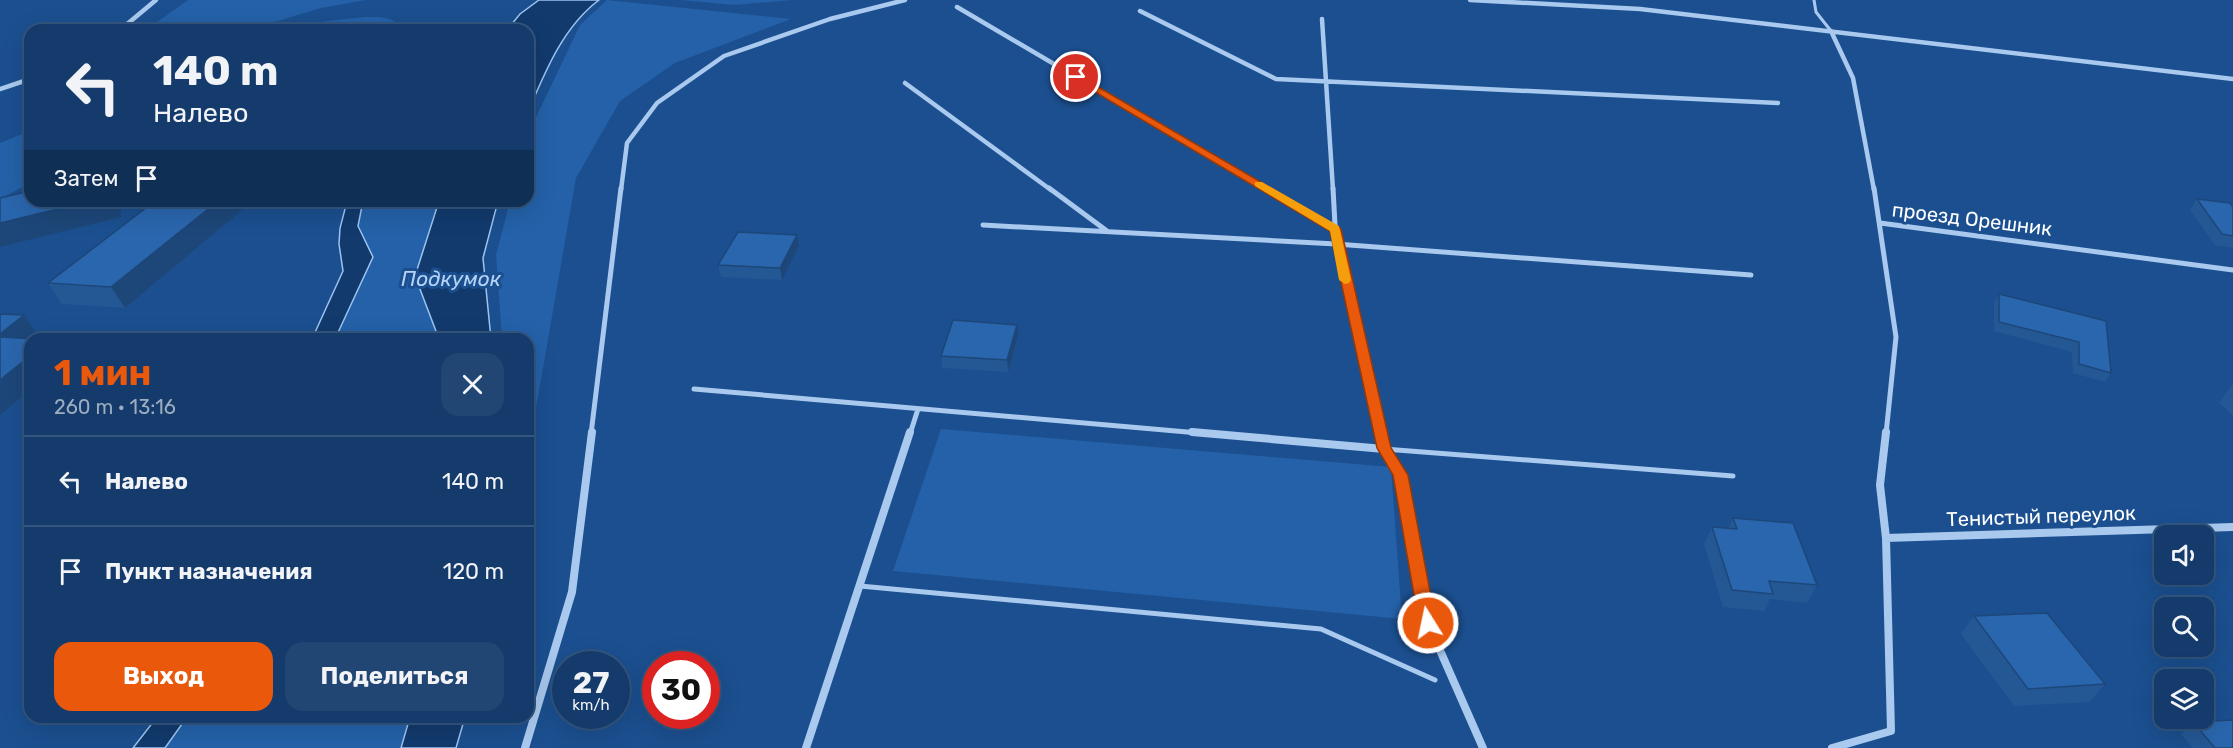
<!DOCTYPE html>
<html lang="ru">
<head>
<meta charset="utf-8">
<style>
  :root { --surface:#143b6b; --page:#214673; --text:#f1f3f6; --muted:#9dadc1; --line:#33557e; --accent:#ea580c }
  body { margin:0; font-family:Rubik,sans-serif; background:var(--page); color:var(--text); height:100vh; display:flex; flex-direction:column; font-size:22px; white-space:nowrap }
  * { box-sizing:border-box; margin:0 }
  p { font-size:20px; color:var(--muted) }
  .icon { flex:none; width:33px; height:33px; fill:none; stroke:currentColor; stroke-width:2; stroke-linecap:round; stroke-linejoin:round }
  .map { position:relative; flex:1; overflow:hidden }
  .sheet { position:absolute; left:24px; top:333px; width:510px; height:390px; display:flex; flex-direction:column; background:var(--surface); border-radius:18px; box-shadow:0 6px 24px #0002,0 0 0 2px var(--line) }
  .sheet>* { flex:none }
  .top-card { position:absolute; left:24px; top:24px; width:510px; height:183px; border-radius:18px; box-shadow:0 6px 24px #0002,0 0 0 2px var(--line); background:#143b6b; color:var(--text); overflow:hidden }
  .fabs { position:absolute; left:2154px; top:525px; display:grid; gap:12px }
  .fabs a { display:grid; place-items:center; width:60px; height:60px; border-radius:12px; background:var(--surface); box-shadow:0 6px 24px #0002,0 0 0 2px var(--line); font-size:30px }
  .speed { position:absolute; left:552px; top:651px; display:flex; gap:12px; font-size:30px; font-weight:700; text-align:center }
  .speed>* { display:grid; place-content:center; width:78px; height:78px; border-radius:50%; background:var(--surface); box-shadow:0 6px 24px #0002,0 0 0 2px var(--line); line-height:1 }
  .speed small { font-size:15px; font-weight:400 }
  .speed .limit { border:9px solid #d22; background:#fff; color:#111 }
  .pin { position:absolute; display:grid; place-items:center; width:51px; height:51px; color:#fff; margin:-26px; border:3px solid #fff; border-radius:50%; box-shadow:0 2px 6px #0007 }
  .me { position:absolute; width:66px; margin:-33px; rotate:350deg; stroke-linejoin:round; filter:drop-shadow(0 0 4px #0008) }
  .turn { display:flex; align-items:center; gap:21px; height:126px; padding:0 30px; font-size:27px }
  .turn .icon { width:78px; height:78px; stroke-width:2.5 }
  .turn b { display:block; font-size:42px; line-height:51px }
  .then { display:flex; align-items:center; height:57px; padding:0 30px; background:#0003; gap:12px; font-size:22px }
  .round { display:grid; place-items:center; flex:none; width:63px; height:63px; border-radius:18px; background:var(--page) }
  .headline { display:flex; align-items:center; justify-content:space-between; height:102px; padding:0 30px }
  h1 { font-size:36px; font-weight:700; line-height:45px; color:var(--accent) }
  .cta { display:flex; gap:12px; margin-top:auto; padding:12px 30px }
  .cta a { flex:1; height:69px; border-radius:18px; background:var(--accent); color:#fff; font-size:24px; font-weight:700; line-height:69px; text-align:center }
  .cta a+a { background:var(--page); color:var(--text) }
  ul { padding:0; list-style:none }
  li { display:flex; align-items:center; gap:18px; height:90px; padding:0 30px; border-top:2px solid var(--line) }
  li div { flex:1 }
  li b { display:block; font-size:22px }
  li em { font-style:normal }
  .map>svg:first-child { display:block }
</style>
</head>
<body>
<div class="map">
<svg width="2233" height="748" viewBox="0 0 2233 748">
  <rect width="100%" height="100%" fill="#1b4f8f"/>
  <path fill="#2461a8" d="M188 0H366L321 8 248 30H146Z
    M607 0 791 19 675 63 620 101 576 178 541 380 534 417 528 428V339H502L496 255 510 201H528V134L580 25Z
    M681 0H793L734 5Z
    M365 17C380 17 392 16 402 28L419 30H299L327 21Z
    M30 131V183L0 199V143Z
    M363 201H439L426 239 439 339H335L373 257 358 226Z
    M941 429 1391 467 1402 619 893 571Z
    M187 717H410L401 748H165Z"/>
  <path fill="#123a6d" stroke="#9cc4f0" stroke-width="1.5" d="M539 0H599C563 27 545 72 528 112V30H507L520 14Z
    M352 201H363L358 226 373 257 335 339H312L343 271 339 244 340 228 345 209Z
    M439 201H498L483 258 491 339H439L415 276Z
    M157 717H187L165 748H133Z
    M410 717H465L456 748H401Z"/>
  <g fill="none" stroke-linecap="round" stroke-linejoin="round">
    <path stroke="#a9c9ee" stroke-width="3" d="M1814 0 1816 12 1831 31"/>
    <path stroke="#a9c9ee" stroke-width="5" d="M1384 449 1733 476
      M860 586 1321 629 1435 680"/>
    <path stroke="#a9c9ee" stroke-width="4.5" d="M1470 0 1640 9 2233 79
      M957 7 1268 190
      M1140 11 1276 79 1778 103
      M1322 19 1333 190
      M120 30 156 0
      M1831 31 1853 78 1874 190
      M905 83 1051 190
      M0 89 30 79
      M621 190 627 143 657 103 724 56 830 19 905 0"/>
    <path stroke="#a9c9ee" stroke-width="5" d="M1049 188 1107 231
      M1266 188 1335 229
      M1333 188 1336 244 1380 434
      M1874 188 1896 337 1886 434
      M1880 223 2233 270
      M983 225 1336 244 1751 275
      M694 389 1210 434
      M591 434 621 188
      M910 434 918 409"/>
    <path stroke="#a9c9ee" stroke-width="8" d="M1192 432 1384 449 1401 475 1428 623 1483 748
      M1380 432 1384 449
      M1886 538 2233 527
      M525 748 572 592 592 432
      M806 748 910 432
      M1832 748 1891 731 1886 538 1880 485 1886 432"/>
  </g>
  <path fill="#245895" d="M2197 199 2233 207V248L2215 245 2190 210Z
    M155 201H253L125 308 62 304 48 283Z
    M797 235 799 246 782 280 721 277 718 265Z
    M1999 294 2106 321 2111 373 2105 382 2073 373 2072 352 1994 331V303Z
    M1018 336 1008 372 942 368 941 356Z
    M2232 385H2233V415L2219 403Z
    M1733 518 1817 585 1807 603 1770 599 1764 611 1723 607 1704 544 1712 527 1728 528Z
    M1974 616 2105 684 2090 702 2014 706 1961 634Z
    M2193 722 2233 748H2193L2181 734Z"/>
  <path fill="#1d4779" d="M90 201H121V217L0 247V223Z
    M218 201H253L125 308 111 287Z
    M797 235 799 246 782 280 780 268Z
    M24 315 39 337 36 339 0 341V334Z
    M1017 325 1018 336 1008 372 1007 360Z
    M30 356V390L0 415V380Z"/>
  <path fill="#2a66ad" stroke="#1d4779" stroke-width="1.5" d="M30 191V201H90L0 223V198Z
    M2197 199 2230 203 2233 207V236L2222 234Z
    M155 201H218L111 287 48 283Z
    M738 232 797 235 780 268 718 265Z
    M1999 294 2106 321 2111 373 2079 364V342L1999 322Z
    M0 314 24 315 0 334Z
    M953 320 1017 325 1007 360 941 356Z
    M0 337 35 339H30V356L0 380Z
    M1733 518 1793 523 1817 585 1769 581 1773 594 1732 590 1712 527 1737 529Z
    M2047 613 2105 684 2028 689 1974 616Z
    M2233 720V748H2215L2193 722Z"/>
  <path fill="#ea580c" stroke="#983908" stroke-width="1.5" d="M1076 74 1341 229 1391 448 1408 475 1436 623 1434 627H1422L1419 623 1393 475 1377 448 1330 231 1073 79 1071 77Z"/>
  <path fill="#f59e0b" d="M1255 182H1262L1339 226 1351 280 1349 283 1345 284 1339 280 1330 231 1255 186Z"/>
  <g text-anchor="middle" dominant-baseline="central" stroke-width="6" stroke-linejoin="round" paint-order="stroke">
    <g font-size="20" fill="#fff" stroke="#1b4f8f">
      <text transform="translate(1972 219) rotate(7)">проезд Орешник</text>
      <text transform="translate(2041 516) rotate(-2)">Тенистый переулок</text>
    </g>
    <g font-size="21" font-style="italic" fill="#b5d3f5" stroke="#1b4f8f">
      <text x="451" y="278">Подкумок</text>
    </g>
  </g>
</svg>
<div class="fabs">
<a><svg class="icon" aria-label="sound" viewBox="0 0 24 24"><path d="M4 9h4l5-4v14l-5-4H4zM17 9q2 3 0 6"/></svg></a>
<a><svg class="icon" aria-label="search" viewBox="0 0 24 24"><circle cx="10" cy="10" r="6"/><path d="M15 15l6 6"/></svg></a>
<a><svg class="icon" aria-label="layers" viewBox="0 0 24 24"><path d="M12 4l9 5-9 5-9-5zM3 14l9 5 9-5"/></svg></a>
</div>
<div class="speed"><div>27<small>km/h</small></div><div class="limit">30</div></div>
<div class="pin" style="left:1076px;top:77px;background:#d93025"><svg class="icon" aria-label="arrive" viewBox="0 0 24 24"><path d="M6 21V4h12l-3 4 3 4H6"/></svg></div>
<svg class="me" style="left:1428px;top:623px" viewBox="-20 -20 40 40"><circle r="17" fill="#ea580c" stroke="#fff" stroke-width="3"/><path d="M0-11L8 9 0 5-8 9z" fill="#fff"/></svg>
<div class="top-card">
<div class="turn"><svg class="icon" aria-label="left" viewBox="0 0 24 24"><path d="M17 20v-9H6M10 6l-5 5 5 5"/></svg><div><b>140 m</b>Налево</div></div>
<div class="then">Затем<svg class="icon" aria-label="arrive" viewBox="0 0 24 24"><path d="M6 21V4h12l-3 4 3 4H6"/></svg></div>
</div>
<section class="sheet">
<div class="headline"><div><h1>1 мин</h1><p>260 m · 13:16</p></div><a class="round"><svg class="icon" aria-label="close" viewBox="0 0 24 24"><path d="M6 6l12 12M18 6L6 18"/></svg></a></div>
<ul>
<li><svg class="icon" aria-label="left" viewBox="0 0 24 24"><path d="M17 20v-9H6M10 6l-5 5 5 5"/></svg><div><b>Налево</b></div><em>140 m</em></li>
<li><svg class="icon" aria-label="arrive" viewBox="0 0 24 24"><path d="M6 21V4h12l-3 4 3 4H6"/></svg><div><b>Пункт назначения</b></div><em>120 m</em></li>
</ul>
<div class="cta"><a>Выход</a><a>Поделиться</a></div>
</section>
</div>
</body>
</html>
